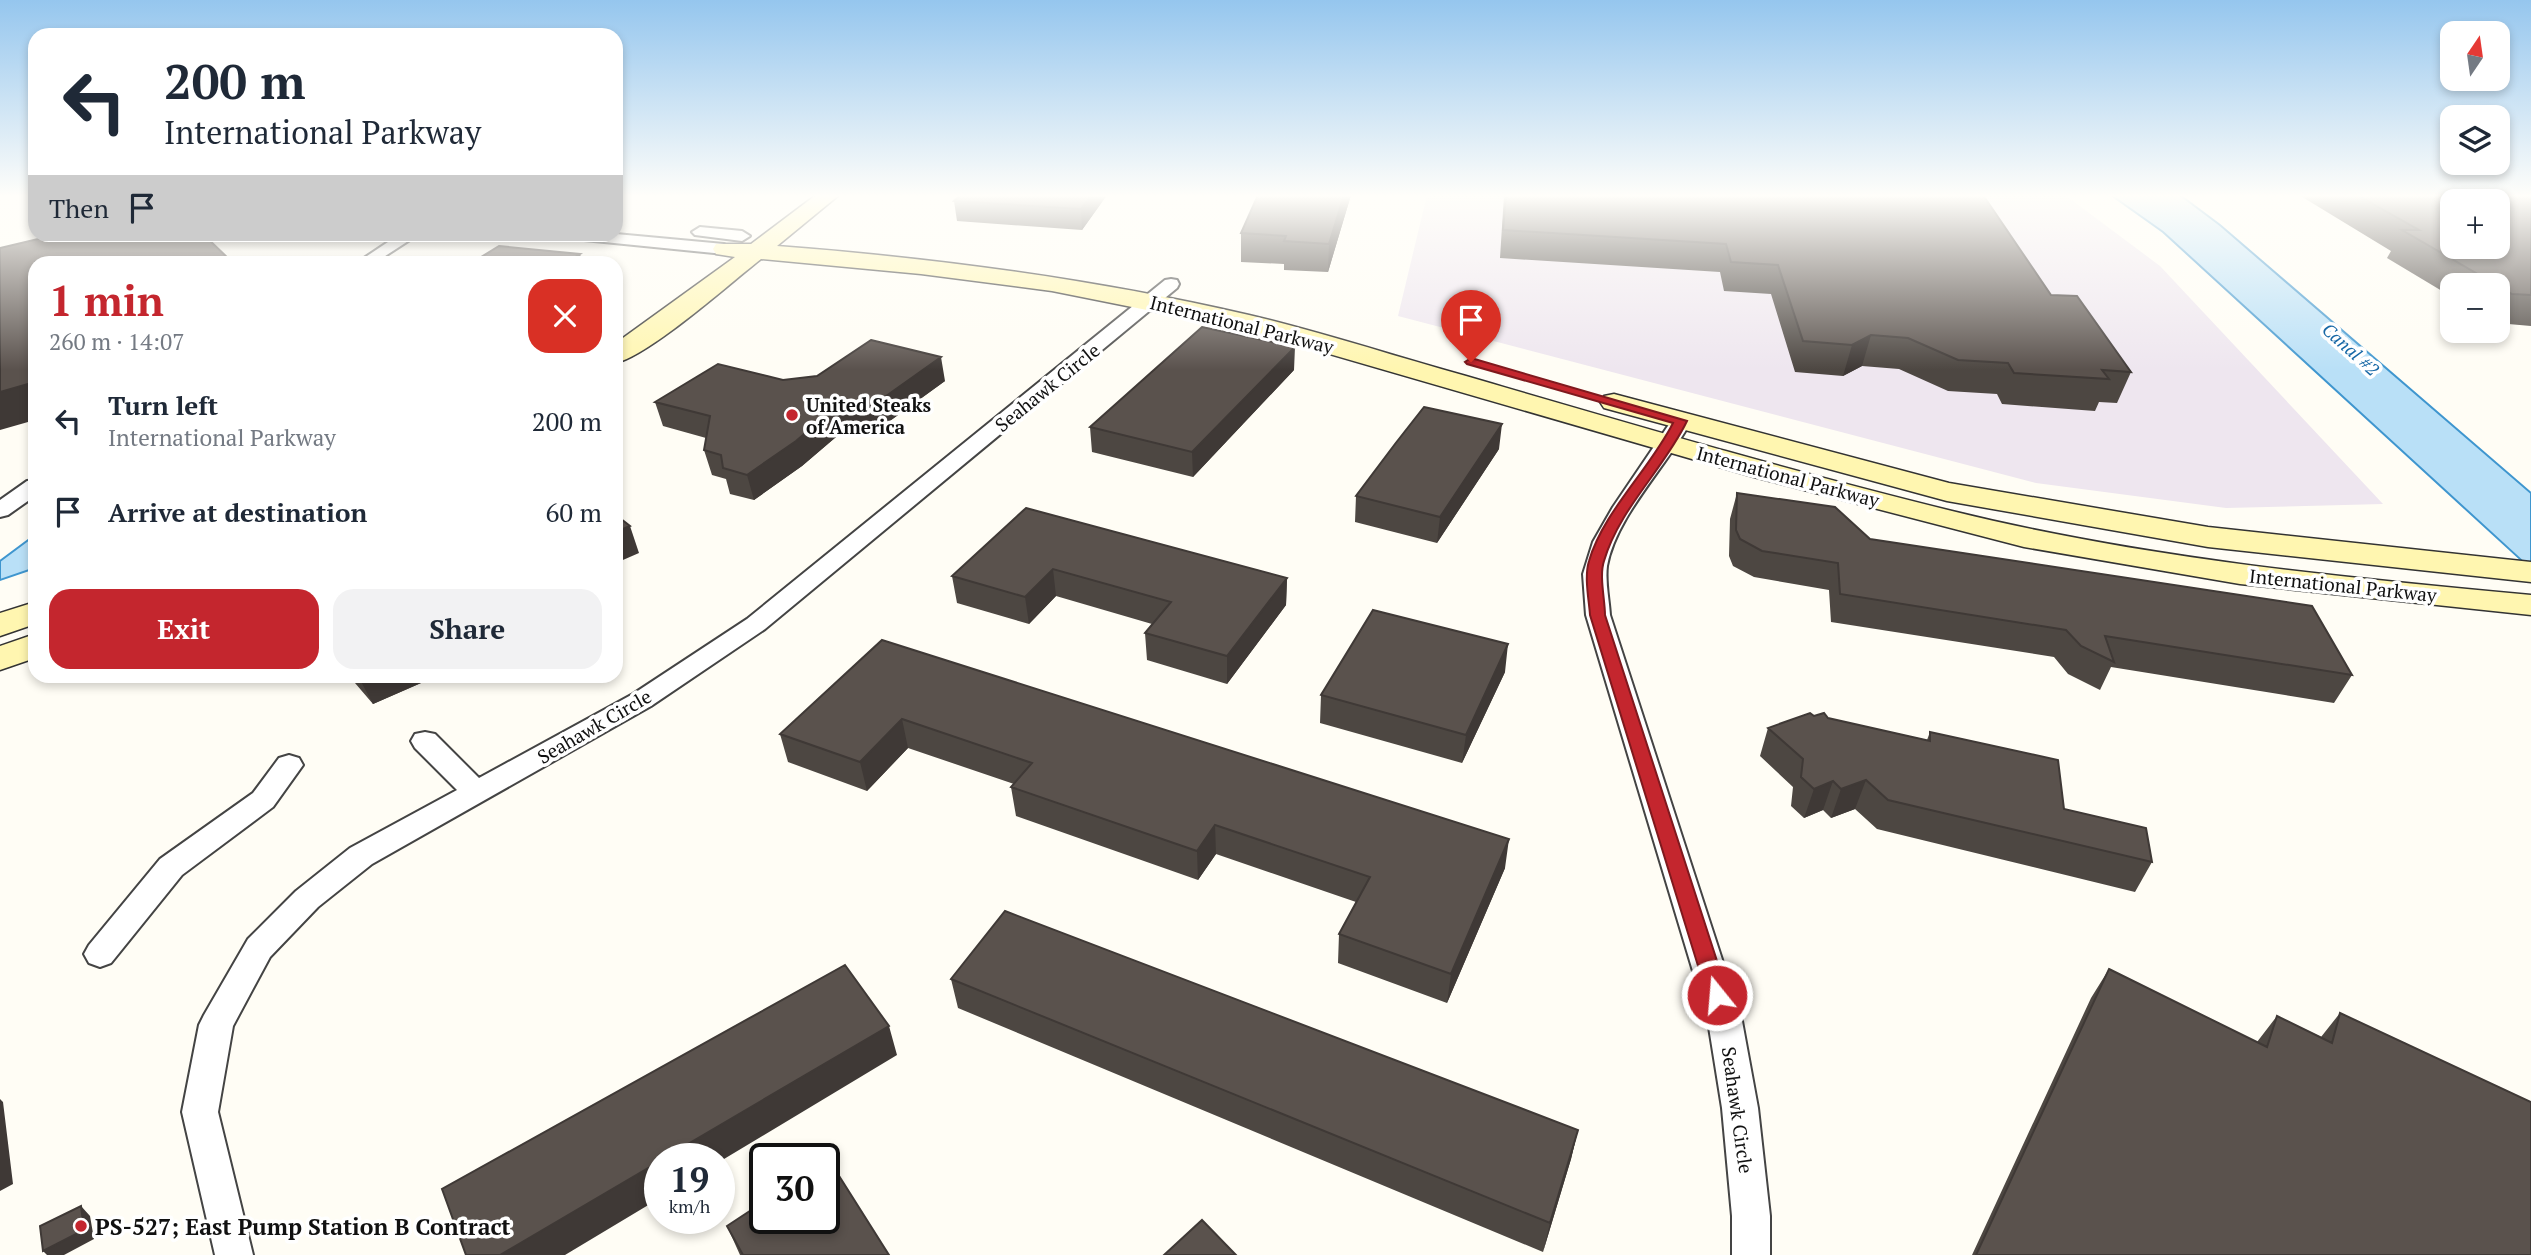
<!DOCTYPE html>
<html lang="en">
<head>
<meta charset="utf-8">
<style>
  :root { --surface:#fff; --page:#f2f2f3; --text:#1f2937; --muted:#747a83; --accent:#c4262e }
  body { margin:0; font-family:"PT Serif",serif; background:var(--page); color:var(--text); height:100vh; display:flex; flex-direction:column; font-size:26px; white-space:nowrap }
  * { box-sizing:border-box; margin:0 }
  p { font-size:23px; color:var(--muted) }
  .icon { flex:none; width:38px; height:38px; fill:none; stroke:currentColor; stroke-width:2; stroke-linecap:round; stroke-linejoin:round }
  .map { position:relative; flex:1; overflow:hidden }
  .details { position:absolute; left:28px; top:256px; width:595px; height:427px; display:flex; flex-direction:column; background:var(--surface); border-radius:21px; box-shadow:0 4px 10px #0003 }
  .details>* { flex:none }
  .guide { position:absolute; left:28px; top:28px; width:595px; height:214px; border-radius:21px; box-shadow:0 4px 10px #0003; background:#fff; color:var(--text); overflow:hidden }
  .needle { width:46px; rotate:13deg }
  .fabs { position:absolute; left:2440px; top:21px; display:grid; gap:14px }
  .fabs a { display:grid; place-items:center; width:70px; height:70px; border-radius:14px; background:var(--surface); box-shadow:0 4px 10px #0003; font-size:35px }
  .speed { position:absolute; left:644px; top:1143px; display:flex; gap:14px; font-size:35px; font-weight:700; text-align:center }
  .speed>* { display:grid; place-content:center; width:91px; height:91px; border-radius:50%; background:var(--surface); box-shadow:0 4px 10px #0003; line-height:1 }
  .speed small { font-size:18px; font-weight:400 }
  .speed .limit { border:4px solid #111; border-radius:10px; background:#fff; color:#111 }
  .pin { position:absolute; display:grid; place-items:center; width:60px; height:60px; color:#fff; margin:-72px -30px; border-radius:50% 50% 50% 0; rotate:-45deg; box-shadow:0 0 7px #0007 }
  .pin .icon { rotate:45deg }
  .me { position:absolute; width:77px; margin:-38px; rotate:343deg; stroke-linejoin:round; filter:drop-shadow(0 0 5px #0008) }
  .turn { display:flex; align-items:center; gap:24px; height:147px; padding:0 21px; font-size:32px }
  .turn .icon { width:91px; height:91px; stroke-width:2.5 }
  .turn b { display:block; font-size:49px; line-height:60px }
  .then { display:flex; align-items:center; height:66px; padding:0 21px; background:#0003; gap:14px; font-size:26px }
  .round { display:grid; place-items:center; flex:none; width:74px; height:74px; border-radius:21px; background:var(--page) }
  .summary { display:flex; align-items:center; justify-content:space-between; height:119px; padding:0 21px }
  h1 { font-size:42px; font-weight:600; line-height:52px; color:var(--accent) }
  .button { display:flex; gap:14px; margin-top:auto; padding:14px 21px }
  .button a { flex:1; height:80px; border-radius:21px; background:var(--accent); color:#fff; font-size:28px; font-weight:600; line-height:80px; text-align:center }
  .button a+a { background:var(--page); color:var(--text) }
  ul { padding:0; list-style:none }
  li { display:flex; align-items:center; gap:21px; height:91px; padding:0 21px }
  li div { flex:1 }
  li b { display:block; font-size:26px }
  li em { font-style:normal }
  .map>svg:first-child { display:block }
</style>
</head>
<body>
<div class="map">
<svg width="2531" height="1255" viewBox="0 0 2531 1255">
  <rect width="100%" height="100%" fill="#fffdf5"/>
  <path fill="#eee6ef" d="M1427 195H2065L2160 266 2383 504 2226 508 2036 483 1398 316Z"/>
  <path fill="#b9e0f7" stroke="#3f96cf" stroke-width="2" d="M2111 195H2180L2220 225 2531 493V569L2163 232Z
    M35 535V568L0 580V561Z"/>
  <g fill="none" stroke-linecap="round" stroke-linejoin="round">
    <defs>
      <path id="minor" d="M700 227 742 231 750 236 742 241 695 235 692 232Z
        M400 234H419L376 262H358Z
        M567 234H616L724 244 732 249 724 254 574 239Z
        M1171 279 1177 280 1179 284 1177 288 765 629 651 706 372 864 318 907 270 957 233 1026 218 1112 253 1255H215L182 1112 199 1025 204 1015 248 939 296 891 350 848 457 790 415 748 411 741 415 734 425 732 435 734 479 778 633 694 747 619 1165 280Z
        M1681 415 1688 417 1691 421C1667 466 1616 516 1607 566 1605 582 1609 599 1610 615L1742 1021 1758 1108 1770 1216V1255H1732V1216L1722 1108 1708 1021 1586 615 1583 574 1593 542 1613 507 1674 417Z
        M35 480V496L8 515 0 517V500L27 481Z
        M289 755 299 758 303 765 273 807 182 875 111 963 100 967 89 963 84 954 89 945 160 859 253 793 279 758Z"/>
      <path id="secondary" d="M816 195H839L777 246C935 258 1094 279 1249 315 1322 332 1393 356 1466 376 1627 423 1789 471 1952 511 2142 558 2337 577 2531 595V615L2240 584 2024 547 1754 477 1247 330 1052 291 921 274 761 259C729 284 651 354 616 363V343L735 257 716 254 713 249 716 244H751Z
        M1614 394 1949 483 2208 527 2531 562V582L2208 547 1947 501 1604 408 1600 402 1604 396Z
        M35 602V624L0 636V613Z
        M35 634V658L0 670V646Z"/>
    </defs>
    <use href="#minor" stroke="#444" stroke-width="4"/>
    <use href="#secondary" stroke="#333" stroke-width="3"/>
    <use href="#minor" fill="#fff" fill-rule="evenodd"/>
    <use href="#secondary" fill="#fff6b0" fill-rule="evenodd"/>
  </g>
  <path fill="#4d4742" d="M1107 195 1082 230 957 221 954 201Z
    M1258 195H1351L1328 272 1284 270V264L1241 262V233Z
    M1504 195H1983L2051 295 2131 372 2117 403 2099 402 2095 411 2002 404 1997 394 1948 391 1899 369 1862 366 1843 376 1795 372 1771 294 1724 291 1720 272 1500 258Z
    M2299 195H2531V326L2497 323V285H2452V297L2387 258 2391 251Z
    M1294 370 1193 477 1092 452 1090 427Z
    M783 380 945 381 876 431 836 437 802 466 754 500 730 494 726 479 712 475 704 450 706 438 663 426 655 402Z
    M1499 449 1437 543 1355 522 1356 496Z
    M1737 493 1870 539 2352 675 2334 703 2111 667 2100 690 2068 674 2054 657 1831 622 1829 590 1754 577 1733 566 1729 556 1730 519Z
    M1026 508 1287 578 1286 605 1227 684 1147 660 1145 633 1152 624 1056 596 1029 624 957 603 952 576Z
    M882 640 1505 868 1447 1003 1338 963 1339 934 1356 902 1216 854 1198 880 1016 816 1011 787 1014 784 908 748 867 791 788 762 780 734Z
    M1505 672 1462 763 1320 723 1321 695Z
    M349 676H437L373 704Z
    M1814 716 1828 718 1927 740 1930 732 2064 809 2152 862 2135 892 1877 829 1855 809 1831 818 1823 810 1804 818 1791 806 1793 787 1760 756 1768 728Z
    M2109 969 2257 1042 2277 1016 2321 1037 2340 1013 2531 1255H1972L2091 998Z
    M951 979 1578 1130 1571 1159 1543 1252 958 1008Z
    M727 1226 889 1255H740Z"/>
  <path fill="#3f3936" d="M1091 195H1107L1082 230 1081 209Z
    M1344 195H1351L1328 272 1329 244Z
    M580 254 583 262H567Z
    M1871 335 1862 366 1843 376 1852 345Z
    M1295 347 1294 370 1193 477 1192 452Z
    M941 357 945 381 876 431 836 437 802 466 754 500 747 475 830 412Z
    M35 382V420L0 430V392Z
    M1502 424 1499 449 1437 543 1440 517Z
    M630 526 639 553 616 563V532Z
    M1053 569 1056 596 1029 624 1025 597Z
    M1287 578 1286 605 1227 684V656Z
    M1508 644 1505 672 1462 763 1466 735Z
    M358 676H437L373 704Z
    M902 719 908 748 867 791 860 762Z
    M1866 780 1855 809 1831 818 1841 789Z
    M1833 781 1823 810 1804 818 1814 789Z
    M1215 825 1216 854 1198 880 1197 851Z
    M1509 839 1505 868 1447 1003 1451 974Z
    M889 1026 897 1055 719 1162V1158H664Z
    M0 1099 3 1102 13 1184 0 1191Z
    M1578 1130 1571 1159 1543 1252 1550 1223Z
    M660 1161V1198L565 1255H500Z
    M81 1206 90 1216 94 1239 64 1255H47L43 1251Z"/>
  <path fill="#5a524d" stroke="#3f3936" stroke-width="2" fill-rule="evenodd" d="M960 195H1091L1081 209 954 201Z
    M1258 195H1344L1329 244 1284 241 1286 236 1241 233Z
    M1506 195H1983L2051 295 2077 296 2131 372 2102 370 2109 379 2014 373 2008 363 1958 360 1908 338 1871 335 1852 345 1803 341 1778 265 1731 262 1726 244 1503 230Z
    M2357 195H2531V295L2512 294 2402 230H2419ZM2452 201H2497V247H2452Z
    M59 234H203L232 262H35V382L0 392V248Z
    M499 246 580 254 567 262H473Z
    M1202 327 1295 347 1192 452 1090 427Z
    M871 340 941 357 872 406 830 412 796 441 747 475 723 468 721 455 704 450 710 416 655 402 718 364 783 380 817 376Z
    M1424 407 1502 424 1440 517 1356 496 1395 444Z
    M1737 493 1835 507 1870 539 2312 606 2352 675 2105 636 2114 662 2081 646 2066 630 1840 594 1838 563 1762 551 1740 539 1736 530Z
    M1026 508 1287 578 1227 656 1145 633 1171 602 1053 569 1025 597 952 576Z
    M616 515 630 526 616 532Z
    M1373 610 1508 644 1466 735 1321 695Z
    M882 640 1509 839 1451 974 1339 934 1370 877 1215 825 1197 851 1011 787 1032 763 902 719 860 762 780 734Z
    M1810 713 1814 716 1824 713 1828 718 1930 741V732L2058 760 2064 809 2146 828 2152 862 1888 800 1866 780 1841 789 1833 781 1814 789 1801 777 1803 759 1768 728Z
    M1005 911 1578 1130 1550 1223 951 979Z
    M845 965 889 1026 664 1158H660V1161L500 1255H466L442 1189Z
    M2109 969 2267 1047 2277 1016 2332 1043 2340 1013 2531 1102V1255H1976Z
    M829 1160 889 1255H743L727 1226 765 1201V1218H824V1163Z
    M81 1206 84 1230 43 1251 40 1226Z
    M1202 1220 1236 1255H1164Z"/>
  <linearGradient id="sky" x2="0" y2="1"><stop stop-color="#95c6ee"/><stop offset="0.53" stop-color="#fffefa"/><stop offset="1" stop-color="#fffefa" stop-opacity="0"/></linearGradient>
  <rect width="2531" height="370" fill="url(#sky)"/>
  <path fill="#c4262e" stroke="#7f191e" stroke-width="2" d="M1471 358 1687 421C1664 469 1619 509 1604 561 1599 576 1605 600 1605 615L1728 995 1725 1001 1717 1004 1710 1001 1707 995 1590 615C1589 600 1584 577 1589 561 1603 512 1650 469 1673 423L1467 364 1465 362Z"/>
  <g fill="#c4262e" stroke="#fff" stroke-width="2.5">
    <circle cx="792" cy="415" r="7"/>
    <circle cx="81" cy="1226" r="7"/>
  </g>
  <g text-anchor="middle" dominant-baseline="central" stroke-width="7" stroke-linejoin="round" paint-order="stroke">
    <g font-size="18" font-style="italic" fill="#1768a6" stroke="#fff">
      <text transform="translate(2351 349) rotate(42)">Canal #2</text>
    </g>
    <g font-size="19" fill="#111" stroke="#fff">
      <text transform="translate(1242 324) rotate(14)">International Parkway</text>
      <text transform="translate(1047 387) rotate(-39)">Seahawk Circle</text>
      <text transform="translate(1788 476) rotate(15)">International Parkway</text>
      <text transform="translate(2343 585) rotate(6)">International Parkway</text>
      <text transform="translate(594 726) rotate(-30)">Seahawk Circle</text>
      <text transform="translate(1738 1110) rotate(82)">Seahawk Circle</text>
    </g>
    <g font-size="19" font-weight="bold" fill="#111" stroke="#fff" text-anchor="start">
      <text x="806" y="404">United Steaks<tspan x="806" dy="22">of America</tspan></text>
    </g>
    <g font-size="23" font-weight="bold" fill="#111" stroke="#fff" text-anchor="start">
      <text x="95" y="1226">PS-527; East Pump Station B Contract</text>
    </g>
  </g>
</svg>
<div class="fabs">
<a><svg class="needle" viewBox="-14 -14 28 28"><path d="M0-13l5 13h-10z" fill="#e53935"/><path d="M0 13l5-13h-10z" fill="#747a83"/></svg></a>
<a><svg class="icon" aria-label="layers" viewBox="0 0 24 24"><path d="M12 4l9 5-9 5-9-5zM3 14l9 5 9-5"/></svg></a>
<a>+</a>
<a>−</a>
</div>
<div class="speed"><div>19<small>km/h</small></div><div class="limit">30</div></div>
<div class="pin" style="left:1471px;top:362px;background:#d93025"><svg class="icon" aria-label="arrive" viewBox="0 0 24 24"><path d="M6 21V4h12l-3 4 3 4H6"/></svg></div>
<svg class="me" style="left:1717px;top:995px" viewBox="-20 -20 40 40"><circle r="17" fill="#c4262e" stroke="#fff" stroke-width="3"/><path d="M0-11L8 9 0 5-8 9z" fill="#fff"/></svg>
<div class="guide">
<div class="turn"><svg class="icon" aria-label="left" viewBox="0 0 24 24"><path d="M17 20v-9H6M10 6l-5 5 5 5"/></svg><div><b>200 m</b>International Parkway</div></div>
<div class="then">Then<svg class="icon" aria-label="arrive" viewBox="0 0 24 24"><path d="M6 21V4h12l-3 4 3 4H6"/></svg></div>
</div>
<section class="details">
<div class="summary"><div><h1>1 min</h1><p>260 m · 14:07</p></div><a class="round" style="background:#d93025;color:#fff"><svg class="icon" aria-label="close" viewBox="0 0 24 24"><path d="M6 6l12 12M18 6L6 18"/></svg></a></div>
<ul>
<li><svg class="icon" aria-label="left" viewBox="0 0 24 24"><path d="M17 20v-9H6M10 6l-5 5 5 5"/></svg><div><b>Turn left</b><p>International Parkway</p></div><em>200 m</em></li>
<li><svg class="icon" aria-label="arrive" viewBox="0 0 24 24"><path d="M6 21V4h12l-3 4 3 4H6"/></svg><div><b>Arrive at destination</b></div><em>60 m</em></li>
</ul>
<div class="button"><a>Exit</a><a>Share</a></div>
</section>
</div>
</body>
</html>
